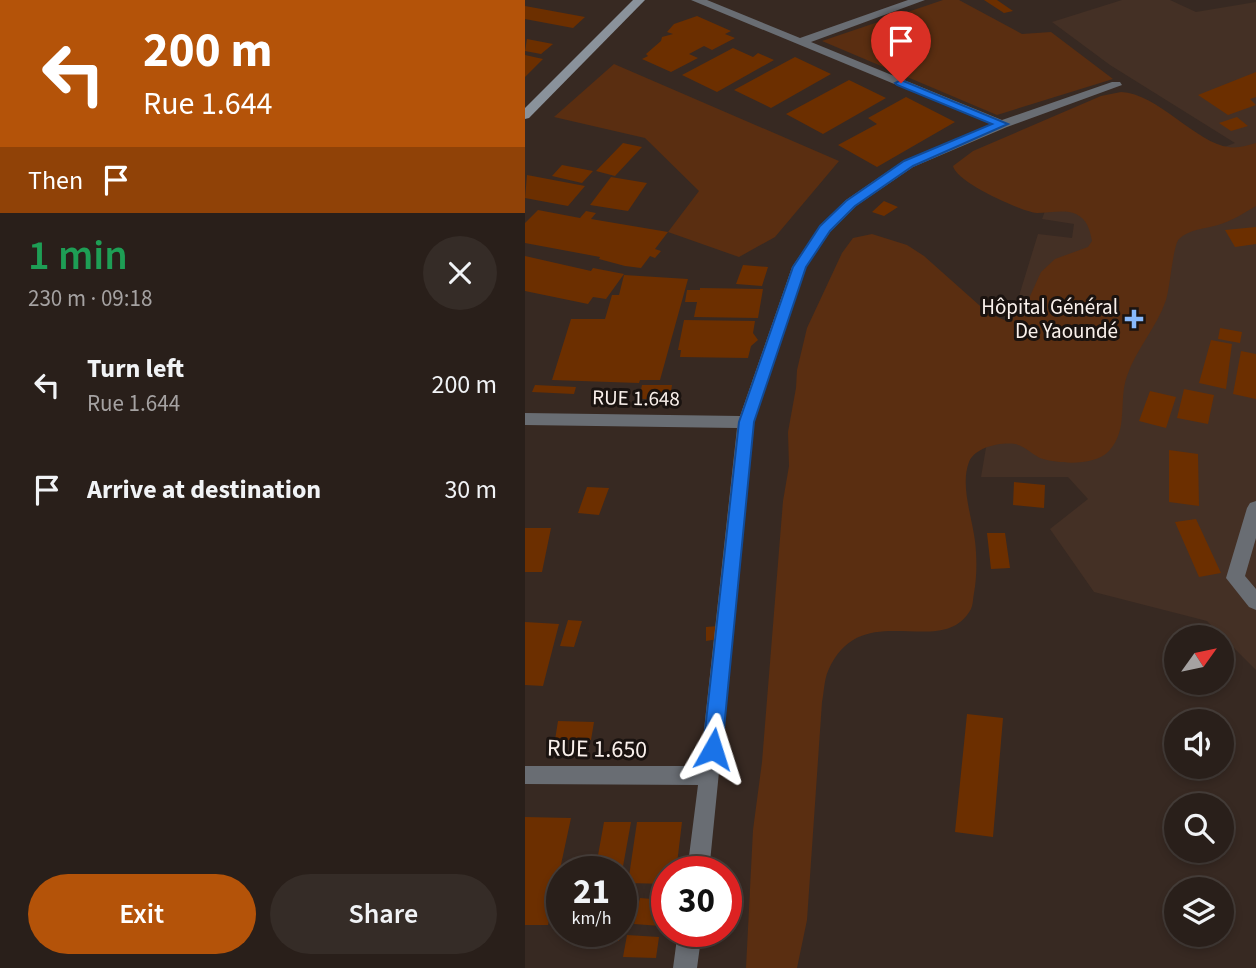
<!DOCTYPE html>
<html lang="en">
<head>
<meta charset="utf-8">
<style>
  :root { --surface:#291f1a; --page:#352c27; --text:#f1f3f6; --muted:#a5a2a2; --line:#453d39; --accent:#b45309 }
  body { margin:0; font-family:"Source Sans 3",sans-serif; background:var(--page); color:var(--text); height:100vh; display:flex; flex-direction:column; font-size:26px; white-space:nowrap }
  * { box-sizing:border-box; margin:0 }
  p { font-size:23px; color:var(--muted) }
  .icon { flex:none; width:38px; height:38px; fill:none; stroke:currentColor; stroke-width:2; stroke-linecap:round; stroke-linejoin:round }
  .map { position:relative; flex:1; overflow:hidden }
  .panel { display:flex; flex-direction:column; background:var(--surface); width:525px }
  .panel>* { flex:none }
  .top-card { background:#b45309; color:#fff; overflow:hidden }
  .needle { width:46px; rotate:57deg }
  .tools { position:absolute; left:639px; top:625px; display:grid; gap:14px }
  .tools a { display:grid; place-items:center; width:70px; height:70px; border-radius:50%; background:var(--surface); box-shadow:0 4px 10px #0003,0 0 0 2px var(--line); font-size:35px }
  .speed { position:absolute; left:21px; top:856px; display:flex; gap:14px; font-size:35px; font-weight:700; text-align:center }
  .speed>* { display:grid; place-content:center; width:91px; height:91px; border-radius:50%; background:var(--surface); box-shadow:0 4px 10px #0003,0 0 0 2px var(--line); line-height:1 }
  .speed small { font-size:18px; font-weight:400 }
  .speed .limit { border:10px solid #d22; background:#fff; color:#111 }
  .pin { position:absolute; display:grid; place-items:center; width:60px; height:60px; color:#fff; margin:-72px -30px; border-radius:50% 50% 50% 0; rotate:-45deg; box-shadow:0 0 7px #0007 }
  .pin .icon { rotate:45deg }
  .me { position:absolute; width:77px; margin:-38px; rotate:6deg; stroke-linejoin:round; filter:drop-shadow(0 0 5px #0008) }
  .turn { display:flex; align-items:center; gap:24px; height:147px; padding:0 28px; font-size:32px }
  .turn .icon { width:91px; height:91px; stroke-width:2.5 }
  .turn b { display:block; font-size:49px; line-height:60px }
  .then { display:flex; align-items:center; height:66px; padding:0 28px; background:#0003; gap:14px; font-size:26px }
  .round { display:grid; place-items:center; flex:none; width:74px; height:74px; border-radius:37px; background:var(--page) }
  .summary { display:flex; align-items:center; justify-content:space-between; height:119px; padding:0 28px }
  h1 { font-size:42px; font-weight:600; line-height:52px; color:#1e9e55 }
  .action { display:flex; gap:14px; margin-top:auto; padding:14px 28px }
  .action a { flex:1; height:80px; border-radius:42px; background:var(--accent); color:#fff; font-size:28px; font-weight:600; line-height:80px; text-align:center }
  .action a+a { background:var(--page); color:var(--text) }
  ul { padding:0; list-style:none }
  li { display:flex; align-items:center; gap:21px; height:105px; padding:0 28px }
  li div { flex:1 }
  li b { display:block; font-size:26px }
  li em { font-style:normal }
  main { display:flex; flex:1; min-height:0 }
  .map>svg:first-child { display:block }
</style>
</head>
<body>
<main>
<section class="panel">
<div class="top-card">
<div class="turn"><svg class="icon" aria-label="left" viewBox="0 0 24 24"><path d="M17 20v-9H6M10 6l-5 5 5 5"/></svg><div><b>200 m</b>Rue 1.644</div></div>
<div class="then">Then<svg class="icon" aria-label="arrive" viewBox="0 0 24 24"><path d="M6 21V4h12l-3 4 3 4H6"/></svg></div>
</div>
<div class="summary"><div><h1>1 min</h1><p>230 m · 09:18</p></div><a class="round"><svg class="icon" aria-label="close" viewBox="0 0 24 24"><path d="M6 6l12 12M18 6L6 18"/></svg></a></div>
<ul>
<li><svg class="icon" aria-label="left" viewBox="0 0 24 24"><path d="M17 20v-9H6M10 6l-5 5 5 5"/></svg><div><b>Turn left</b><p>Rue 1.644</p></div><em>200 m</em></li>
<li><svg class="icon" aria-label="arrive" viewBox="0 0 24 24"><path d="M6 21V4h12l-3 4 3 4H6"/></svg><div><b>Arrive at destination</b></div><em>30 m</em></li>
</ul>
<div class="action"><a>Exit</a><a>Share</a></div>
</section>
<div class="map">
<svg width="731" height="968" viewBox="0 0 731 968">
  <rect width="100%" height="100%" fill="#372922"/>
  <path fill="#443025" d="M597 0H645L671 12 731 2V670L682 621 569 592 525 529 563 499 543 477H456L478 348 513 234 547 238 549 224 517 219 522 206 538 208 710 143 585 65 527 22Z"/>
  <path fill="#5a2e11" d="M418 0H434L497 34 526 32 588 79 472 115 297 41Z
    M89 64 314 161 250 237 214 257 143 232 174 191 120 138 29 117Z
    M596 92C632 93 672 144 704 147 713 149 722 145 731 143V206C719 213 707 221 693 225 680 229 664 229 654 239 648 245 645 288 641 300 632 327 611 349 602 376 593 401 604 429 584 451 570 466 536 464 518 459 508 456 501 446 490 444 476 442 450 447 444 462 435 485 447 517 450 541 452 558 452 577 449 593 448 598 448 605 446 609 417 662 336 594 303 671 299 680 299 693 297 702L282 920 272 968H221L228 830 237 762 258 501 264 466 263 432 271 388 272 370 282 328 317 253 328 238 347 234 382 245 399 256 463 313 484 322 501 305 516 272 530 259 563 247 567 241C565 230 562 219 551 214 540 209 524 213 512 213 495 211 431 182 428 166L448 151 576 96Z"/>
  <path fill="#6c2f00" d="M459 0H472L488 11 479 13Z
    M0 6 60 17 48 28 0 19Z
    M172 16 206 31 200 34 210 38 187 50 179 46 164 54 173 58 146 72 117 59 123 56 121 54 136 41 137 37 148 34 142 32 149 24Z
    M2 39 28 44 16 54 0 51Z
    M208 48 228 57 233 53 249 60 192 92 157 75Z
    M0 55 18 59 0 77Z
    M270 57 306 74 246 108 209 90Z
    M731 72V97L725 99 731 105 703 115 673 95Z
    M324 80 361 98 298 134 261 114Z
    M381 97 430 122 352 167 313 145 352 124 343 118Z
    M712 117 723 126 706 131 694 123Z
    M98 143 117 147 90 176 71 171Z
    M37 165 68 171 57 183 27 176Z
    M2 175 60 186 43 206 0 198Z
    M86 177 122 183 103 211 65 205Z
    M359 201 373 207 359 216 347 212Z
    M13 210 55 218 61 211 71 213 66 219 143 232 130 249 136 251 130 258 125 256 116 268 100 266 74 259 75 257 0 243V223Z
    M731 227V244L710 247 700 230Z
    M0 256 66 271 68 268 99 274 81 299 68 297 63 304 0 291Z
    M218 265 243 267 237 286 211 284Z
    M99 275 163 279 135 380H115L114 383 27 380 46 319H80L87 295H94Z
    M175 288 238 289 233 318 169 317 172 302H160L162 290H175Z
    M159 320 230 321 228 333 233 340 226 346 223 358 155 357 156 350H153Z
    M695 328 717 332 715 343 693 339Z
    M686 340 707 344 701 389 674 383Z
    M716 351 731 354V399L708 394Z
    M10 385 51 387 49 394 7 392Z
    M117 385H147L145 399H114Z
    M659 389 689 395 683 424 652 418Z
    M625 391 651 397 641 428 614 421Z
    M644 450 673 454 674 506 644 502Z
    M489 482 520 485 519 508 488 505Z
    M62 487 84 488 74 515 53 513Z
    M671 519 696 573 674 577 650 522Z
    M0 528H26L17 572H0Z
    M462 533H480L485 568 466 569Z
    M43 620 57 621 49 647 35 646Z
    M0 622 34 624 18 686 0 685Z
    M193 626V639L181 641V627Z
    M442 714 478 718 468 837 430 832Z
    M33 721 69 722 66 740H30Z
    M0 817 46 818 23 925H0Z
    M79 822H106L97 872H70Z
    M112 822H157L151 872H142V884L103 883Z
    M115 898 140 900 136 926 109 924Z
    M57 931H96L94 941 55 938Z
    M102 935 134 937 131 958 98 957Z"/>
  <g fill="none" stroke-linecap="round" stroke-linejoin="round">
    <path fill="#696d73" fill-rule="evenodd" d="M166 0H182L275 38 383 0H400L286 42 477 120 587 82H595L597 85 482 127 388 167 331 206 305 232 281 267 229 422 184 872H162L173 785 0 784V766H175L212 428 0 425V413L215 416 267 267 295 226 321 200 378 161 466 124Z
      M731 501V538L720 576 731 589V610L724 607 701 578 722 508 725 503Z
      M153 931H177L172 968H148Z"/>
    <path fill="#8a929b" fill-rule="evenodd" d="M108 0H120L4 118 0 119V108Z"/>
  </g>
  <path fill="#1a73e8" stroke="#114b97" stroke-width="2" d="M376 80 483 124 388 166 330 206 305 231 281 267 229 422 197 749 195 755 188 758 181 755 178 749 214 422 268 267 295 226 321 201 379 161 467 124 372 85 370 83Z"/>
  <path fill="#89bafc" stroke="#1a1310" stroke-width="2.5" d="M605.5 308.5h7v7h7v7h-7v7h-7v-7h-7v-7h7z"/>
  <g text-anchor="middle" dominant-baseline="central" stroke-width="6" stroke-linejoin="round" paint-order="stroke">
    <g font-size="21" fill="#faf1ec" stroke="#1a1310" text-anchor="end">
      <text x="593" y="307">Hôpital Général<tspan x="593" dy="24">De Yaoundé</tspan></text>
    </g>
    <g font-size="21" fill="#faf1ec" stroke="#1a1310">
      <text transform="translate(111 398) rotate(1)">RUE 1.648</text>
    </g>
    <g font-size="24" fill="#faf1ec" stroke="#1a1310">
      <text transform="translate(72 749) rotate(1)">RUE 1.650</text>
    </g>
  </g>
</svg>
<div class="tools">
<a><svg class="needle" viewBox="-14 -14 28 28"><path d="M0-13l5 13h-10z" fill="#e53935"/><path d="M0 13l5-13h-10z" fill="#a5a2a2"/></svg></a>
<a><svg class="icon" aria-label="sound" viewBox="0 0 24 24"><path d="M4 9h4l5-4v14l-5-4H4zM17 9q2 3 0 6"/></svg></a>
<a><svg class="icon" aria-label="search" viewBox="0 0 24 24"><circle cx="10" cy="10" r="6"/><path d="M15 15l6 6"/></svg></a>
<a><svg class="icon" aria-label="layers" viewBox="0 0 24 24"><path d="M12 4l9 5-9 5-9-5zM3 14l9 5 9-5"/></svg></a>
</div>
<div class="speed"><div>21<small>km/h</small></div><div class="limit">30</div></div>
<div class="pin" style="left:376px;top:83px;background:#d93025"><svg class="icon" aria-label="arrive" viewBox="0 0 24 24"><path d="M6 21V4h12l-3 4 3 4H6"/></svg></div>
<svg class="me" style="left:188px;top:749px" viewBox="-20 -20 40 40"><path d="M0-17L14 15 0 8-14 15z" fill="#1a73e8" stroke="#fff" stroke-width="4"/></svg>
</div>
</main>
</body>
</html>
